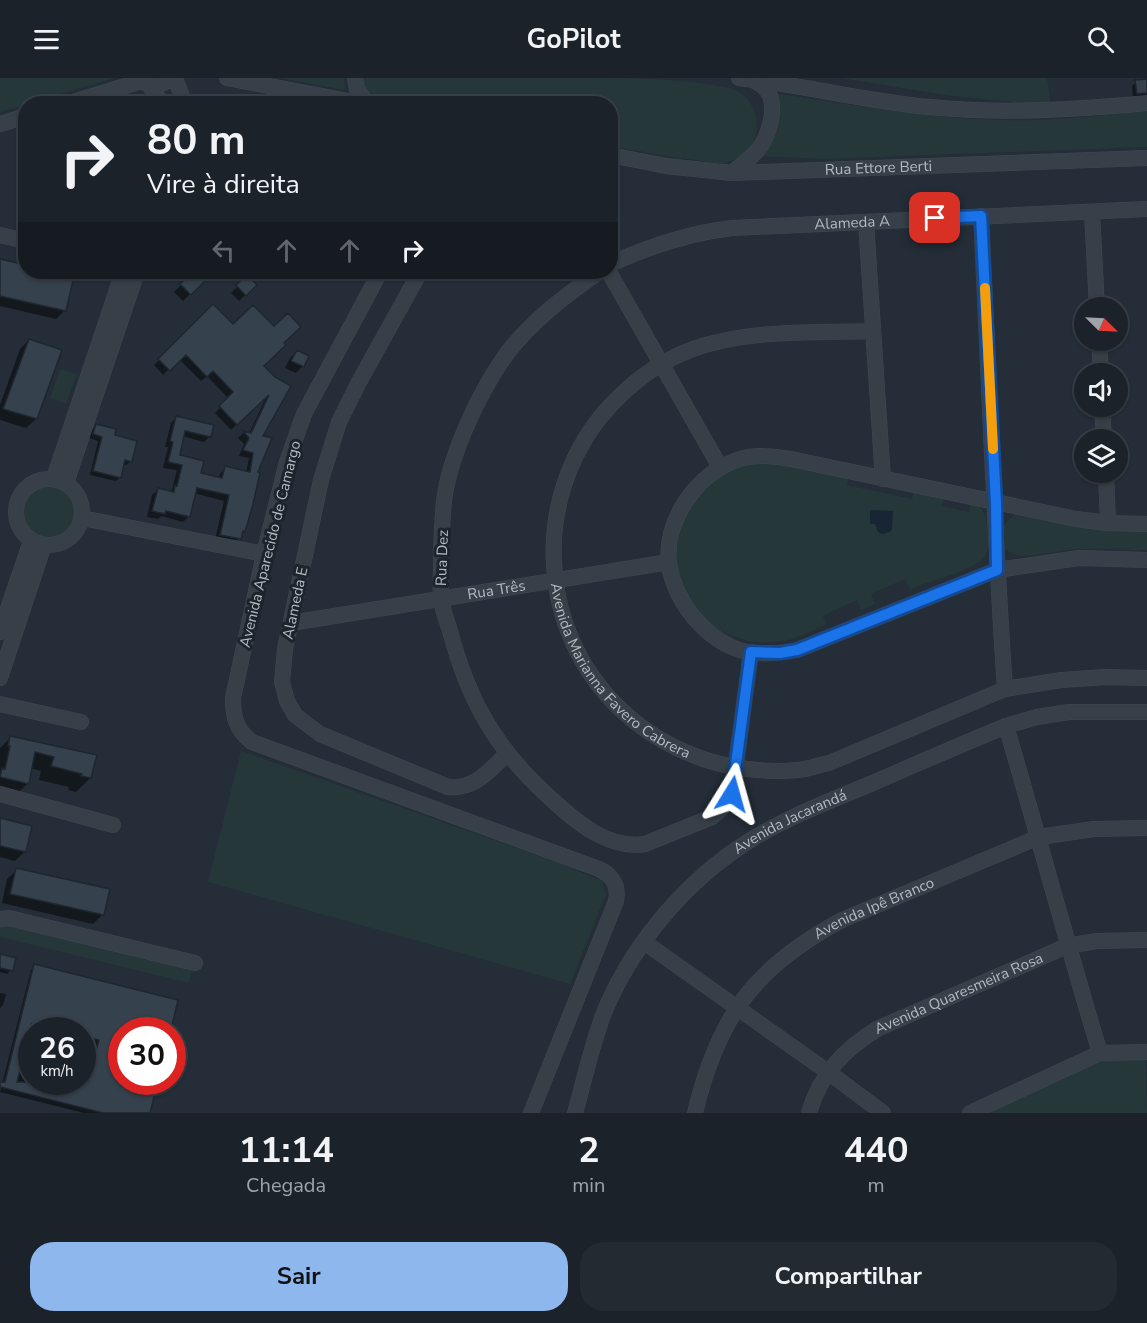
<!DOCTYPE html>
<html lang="pt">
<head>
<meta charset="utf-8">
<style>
  :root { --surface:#1b222a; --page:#242a32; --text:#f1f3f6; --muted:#a0a4a8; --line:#393f47; --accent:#8eb8ed }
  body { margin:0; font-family:"Nunito Sans",sans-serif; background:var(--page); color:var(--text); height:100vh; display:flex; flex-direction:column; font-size:22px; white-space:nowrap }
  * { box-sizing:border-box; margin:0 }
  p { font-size:20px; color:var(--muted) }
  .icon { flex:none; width:33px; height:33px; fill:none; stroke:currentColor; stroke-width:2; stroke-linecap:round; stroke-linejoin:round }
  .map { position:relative; height:1035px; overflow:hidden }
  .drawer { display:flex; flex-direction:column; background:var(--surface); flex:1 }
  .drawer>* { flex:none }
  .guide { position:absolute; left:18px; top:18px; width:600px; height:183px; border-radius:24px; box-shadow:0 2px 4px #0004,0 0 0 2px var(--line); background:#1b222a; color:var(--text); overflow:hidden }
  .needle { width:39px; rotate:114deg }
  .controls { position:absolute; left:1074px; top:219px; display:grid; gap:12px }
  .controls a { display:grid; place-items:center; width:54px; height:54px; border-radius:50%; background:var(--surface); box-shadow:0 2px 4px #0004,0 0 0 2px var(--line); font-size:30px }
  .speed { position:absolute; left:18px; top:939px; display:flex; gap:12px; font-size:30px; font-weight:700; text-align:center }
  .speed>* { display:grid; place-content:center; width:78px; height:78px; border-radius:50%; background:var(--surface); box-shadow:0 2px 4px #0004,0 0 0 2px var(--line); line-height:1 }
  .speed small { font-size:15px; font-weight:400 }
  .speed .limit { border:9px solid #d22; background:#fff; color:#111 }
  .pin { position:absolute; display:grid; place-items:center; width:51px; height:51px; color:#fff; margin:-26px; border-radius:12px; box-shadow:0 3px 9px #0006 }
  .me { position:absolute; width:66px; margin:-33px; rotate:8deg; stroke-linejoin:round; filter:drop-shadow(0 0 4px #0008) }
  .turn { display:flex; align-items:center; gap:21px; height:126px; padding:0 30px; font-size:27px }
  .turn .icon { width:78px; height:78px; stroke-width:2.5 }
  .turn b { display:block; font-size:42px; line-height:51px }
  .lanes { display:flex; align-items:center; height:57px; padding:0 30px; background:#0003; justify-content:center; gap:30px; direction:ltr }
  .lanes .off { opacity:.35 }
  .eta { display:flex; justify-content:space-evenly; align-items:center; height:102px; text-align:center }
  .eta b { font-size:36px; font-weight:700; line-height:42px }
  .action { display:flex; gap:12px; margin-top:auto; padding:12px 30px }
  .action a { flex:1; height:69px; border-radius:24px; background:var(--accent); color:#111; font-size:24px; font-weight:700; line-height:69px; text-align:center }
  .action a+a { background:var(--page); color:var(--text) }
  header { display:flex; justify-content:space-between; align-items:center; height:78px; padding:0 30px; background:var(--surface); font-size:27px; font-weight:700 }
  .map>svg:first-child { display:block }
</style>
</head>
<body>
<header><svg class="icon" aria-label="menu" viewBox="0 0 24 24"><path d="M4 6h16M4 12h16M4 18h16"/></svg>GoPilot<svg class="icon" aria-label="search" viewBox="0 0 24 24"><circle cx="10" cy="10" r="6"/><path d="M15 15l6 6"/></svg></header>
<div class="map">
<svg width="1147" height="1035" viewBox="0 0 1147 1035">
  <rect width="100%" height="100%" fill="#242d38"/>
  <path fill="#253739" d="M0 0H114L0 34Z
    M279 0H344L345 12Z
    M362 0C435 0 508 0 581 0 630 0 683 0 730 10 747 15 757 31 757 48 757 67 741 83 723 85 714 86 704 83 696 82 667 79 639 73 611 68L610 26 411 25 374 17 363 9Z
    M841 0H1047L1051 28 944 17Z
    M774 15C860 28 946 44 1033 42 1071 41 1109 37 1147 32V69L826 81 759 78C777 60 785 40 774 15Z
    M60 291 77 296 66 326 50 320Z
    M760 381 849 396 847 407 912 421 914 411 944 417 942 428 969 434 971 424C984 429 986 436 987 449 988 458 990 468 986 477 979 492 927 504 910 511L905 501 871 516 875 526 861 532 857 522 823 538 826 547 796 560 781 564H750L720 553 708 544 687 521 676 492 675 460 685 431 716 396Z
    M21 434a28 28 0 1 1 56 0a28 28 0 1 1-56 0Z
    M1021 435 1147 447V472C1121 472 1094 469 1068 472 1053 473 1030 480 1017 477 993 472 998 440 1021 435Z
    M241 673 562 786 602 803 606 816 570 906 208 804Z
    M0 844 192 892 189 905 0 859Z
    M1101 980 1146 982 1147 1035H976Z"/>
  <path fill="#182534" d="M870 432 893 433 892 451 890 454 882 456 878 454 875 446H870Z"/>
  <path fill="#0007" fill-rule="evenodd" d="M1136 4 1147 11V16L1143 19 1133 20 1132 8Z
    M245 18 275 26H237Z
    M0 182 26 194H48L72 199 65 232 56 241 0 228Z
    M194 194 204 202 183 223 174 214Z
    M247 199 255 207 239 223 231 215Z
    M213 228 274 300 244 453 234 466 215 462 224 423 194 415 189 438 183 444 161 438 158 441 147 439 152 417 158 412 170 414 172 412 177 392 163 390 168 369H165L171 345 177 339 210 358 204 364 182 358 178 378 199 396 218 401 220 396 225 390 246 395 249 380 239 378 244 366 238 360 243 355 249 356 267 317 231 352 215 335 229 321 207 298 201 303 179 281 163 297 154 287Z
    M29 262 36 341 26 350 0 342V327L20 271Z
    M297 274 307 279 302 289 296 295 285 290 290 280Z
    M96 348 113 358 131 383 126 387H123L120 399 116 403 90 397 98 363 89 360 92 352Z
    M11 659 95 678 90 700 76 714 68 712 69 709 39 702 41 693 30 690 28 705 14 719 0 716V670Z
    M0 742 30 749 24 774 15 783 0 779Z
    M17 792 108 812 102 837 93 846 2 825 7 801Z
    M0 878 11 892 7 896 0 894Z
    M35 888 177 924 169 952H122V1004H156L148 1035H84L0 1014 31 892ZM32 952H82V1004H32Z
    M0 915 6 916 3 927 0 930Z"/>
  <path fill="#36414e" stroke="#1e262f" stroke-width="1.5" fill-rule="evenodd" d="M1147 1V15L1137 16 1135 2Z
    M0 181 26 187V194H55L74 198 66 233 0 218Z
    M192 194H198L206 202 191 217 180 206Z
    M247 197 257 207 246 218 236 207Z
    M213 226 233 246 253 227 274 248 288 235 301 249 284 265 286 267 264 288 275 299 291 308 263 358 272 360 258 394 260 395 253 426 245 454 243 453 241 461 220 457 229 417 197 410 190 439 166 433 165 436 152 433 158 410 174 414 175 407 177 408 182 387 168 384 173 364 170 363 176 338 214 347 211 359 185 353 180 377 204 383 201 395 222 400 225 388 250 394 253 375 243 372 249 360 243 353 251 355 269 317 237 347 219 328 233 314 213 293 207 299 186 277 170 293 158 281Z
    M29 261 62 272 37 341 3 331Z
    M297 272 309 278 304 289 291 283Z
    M96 346 116 351 115 357 137 363 132 384 125 382 121 400 93 393 102 359 93 356Z
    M10 658 97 677 91 700 81 698 82 696 51 688 54 679 35 674 29 706 0 699 2 690 5 691 10 668H8Z
    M0 740 32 748 26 774 0 768Z
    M16 790 110 811 104 837 10 816Z
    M0 876 16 880 13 893 0 890Z
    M34 886 178 922 171 952H122V1004H158L150 1035H103L0 1009V1004H5ZM32 946 60 952H82V958L99 962 88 1004H17Z"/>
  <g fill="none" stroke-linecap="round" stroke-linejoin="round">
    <defs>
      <g id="minor">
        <path d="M139 0C149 11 164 6 175 0L185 26"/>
        <path d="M227 0 364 26"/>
        <path d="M355 0 357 12 369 26"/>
        <path d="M739 0C803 7 865 23 929 29 1002 36 1074 32 1147 25"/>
        <path d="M148 6 163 26"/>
        <path d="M67 26 141 3"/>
        <path d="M0 46 26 38"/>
        <path id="s1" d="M610 77 666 88 732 95 1147 80"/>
        <path d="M732 95C740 88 750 81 757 73 769 59 779 27 766 11 763 8 758 5 755 3"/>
        <path d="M1092 134 1097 230"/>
        <path d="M981 138C989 295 994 454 1005 611"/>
        <path d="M866 144 883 401"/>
        <path d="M0 157 26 163"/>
        <path id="s2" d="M610 186C650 168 689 155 732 150L1147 131"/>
        <path d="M380 194 304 336 287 384 264 476 233 620C233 639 236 652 252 664L599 791C613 798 619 807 616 823L531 1035"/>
        <path d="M420 194 359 304 339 344 321 402 285 571 282 604 287 623 295 637 320 656 448 709C476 711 487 694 507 676"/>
        <path d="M599 194C566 217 533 242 508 274 480 312 450 376 444 423 442 444 441 465 441 486 441 497 440 508 441 518 441 530 447 542 450 553 468 621 495 670 548 718 574 742 607 772 645 766L712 739 727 726 732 716 751 574"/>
        <path d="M609 194 720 389"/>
        <path id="s3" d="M873 253C813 255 749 251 693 271 657 284 626 309 602 337 568 379 551 432 554 485 560 613 672 703 798 692 808 691 819 687 829 685L1005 611 1061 602 1106 599 1147 600"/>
        <path d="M1099 262 1101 296"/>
        <path d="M1102 328 1104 362"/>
        <path d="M1106 394 1108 445"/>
        <path d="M54 400 123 194"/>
        <circle cx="49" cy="434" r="33"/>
        <path d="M66 405 137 194"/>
        <path d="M82 440 264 476"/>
        <path d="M1147 446 1108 445 1076 441 791 381C773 378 755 376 737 382 697 396 664 442 669 486 674 521 701 556 734 570 754 578 776 576 797 572L997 492 1079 480 1147 482"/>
        <path id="s4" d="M291 545 669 484"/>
        <path d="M0 554 31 463"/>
        <path d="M0 600 44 467"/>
        <path d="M0 626 81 644"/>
        <path d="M1006 648C1038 756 1067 866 1100 975"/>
        <path d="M0 716 113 747"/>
        <path d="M0 841 9 840 195 885"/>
        <path d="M644 864 828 994 883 1035"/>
        <path id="s5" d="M575 1035C585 1000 592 964 606 930 635 863 687 802 749 763 786 740 827 724 868 707 914 687 960 667 1006 648L1037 639 1069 634H1147"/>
        <path id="s6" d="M695 1035C718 939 754 889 842 842L1039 759 1094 751 1147 750"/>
        <path id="s7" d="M809 1035C820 996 845 970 879 950L1067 868 1097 863 1147 862"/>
        <path d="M970 1035 1100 975 1147 974"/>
      </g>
    </defs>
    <use href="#minor" stroke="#404851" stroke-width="16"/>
    <use href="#minor" stroke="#373f48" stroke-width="15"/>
  </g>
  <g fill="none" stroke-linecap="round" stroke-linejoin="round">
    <defs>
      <path id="route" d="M732 716 751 574 780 575 797 572 997 492 996 425 981 138 935 140"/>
    </defs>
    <use href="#route" stroke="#114b97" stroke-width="15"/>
    <use href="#route" stroke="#1a73e8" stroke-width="10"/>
    <path stroke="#f59e0b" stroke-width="10" d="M985 210 993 371"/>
  </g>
  <g text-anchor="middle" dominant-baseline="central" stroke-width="6" stroke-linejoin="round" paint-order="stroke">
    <g font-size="15" fill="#b2bac4" stroke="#1c242d">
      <text stroke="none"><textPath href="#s1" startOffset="270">Rua Ettore Berti</textPath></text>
      <text stroke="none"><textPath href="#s2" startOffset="248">Alameda A</textPath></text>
      <text transform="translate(270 466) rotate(-76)">Avenida Aparecido de Camargo</text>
      <text transform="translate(442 480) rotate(-88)">Rua Dez</text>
      <text stroke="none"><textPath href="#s4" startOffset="208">Rua Três</textPath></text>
      <text transform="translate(295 525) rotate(-78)">Alameda E</text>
      <text stroke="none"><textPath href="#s3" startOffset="588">Avenida Marianna Favero Cabrera</textPath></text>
      <text stroke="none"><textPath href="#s5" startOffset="378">Avenida Jacarandá</textPath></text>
      <text stroke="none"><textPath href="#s6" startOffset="286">Avenida Ipê Branco</textPath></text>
      <text stroke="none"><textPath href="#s7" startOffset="200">Avenida Quaresmeira Rosa</textPath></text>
    </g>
  </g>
</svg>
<div class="controls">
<a><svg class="needle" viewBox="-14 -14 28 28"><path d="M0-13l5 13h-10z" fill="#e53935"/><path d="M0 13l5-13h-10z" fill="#a0a4a8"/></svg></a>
<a><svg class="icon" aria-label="sound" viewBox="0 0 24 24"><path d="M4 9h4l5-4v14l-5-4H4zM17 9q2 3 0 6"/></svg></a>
<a><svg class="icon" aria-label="layers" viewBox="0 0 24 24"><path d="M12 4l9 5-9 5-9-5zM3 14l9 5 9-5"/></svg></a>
</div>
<div class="speed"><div>26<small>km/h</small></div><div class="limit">30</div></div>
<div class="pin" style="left:935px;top:140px;background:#d93025"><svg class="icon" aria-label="arrive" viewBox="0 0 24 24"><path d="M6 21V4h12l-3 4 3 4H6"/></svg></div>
<svg class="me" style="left:732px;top:716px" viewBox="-20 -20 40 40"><path d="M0-17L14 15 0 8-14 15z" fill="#1a73e8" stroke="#fff" stroke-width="4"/></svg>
<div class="guide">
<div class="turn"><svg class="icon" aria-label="right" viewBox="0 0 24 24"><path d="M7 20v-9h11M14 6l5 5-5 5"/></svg><div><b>80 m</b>Vire à direita</div></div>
<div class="lanes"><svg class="icon off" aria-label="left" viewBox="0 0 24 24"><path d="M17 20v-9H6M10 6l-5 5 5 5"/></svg><svg class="icon off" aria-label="ahead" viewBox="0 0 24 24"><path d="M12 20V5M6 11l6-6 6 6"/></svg><svg class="icon off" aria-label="ahead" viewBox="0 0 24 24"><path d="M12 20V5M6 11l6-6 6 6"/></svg><svg class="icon" aria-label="right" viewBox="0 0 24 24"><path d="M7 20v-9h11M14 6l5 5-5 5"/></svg></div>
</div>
</div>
<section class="drawer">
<div class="eta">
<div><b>11:14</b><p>Chegada</p></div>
<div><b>2</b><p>min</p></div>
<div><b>440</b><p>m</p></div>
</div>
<div class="action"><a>Sair</a><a>Compartilhar</a></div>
</section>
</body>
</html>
